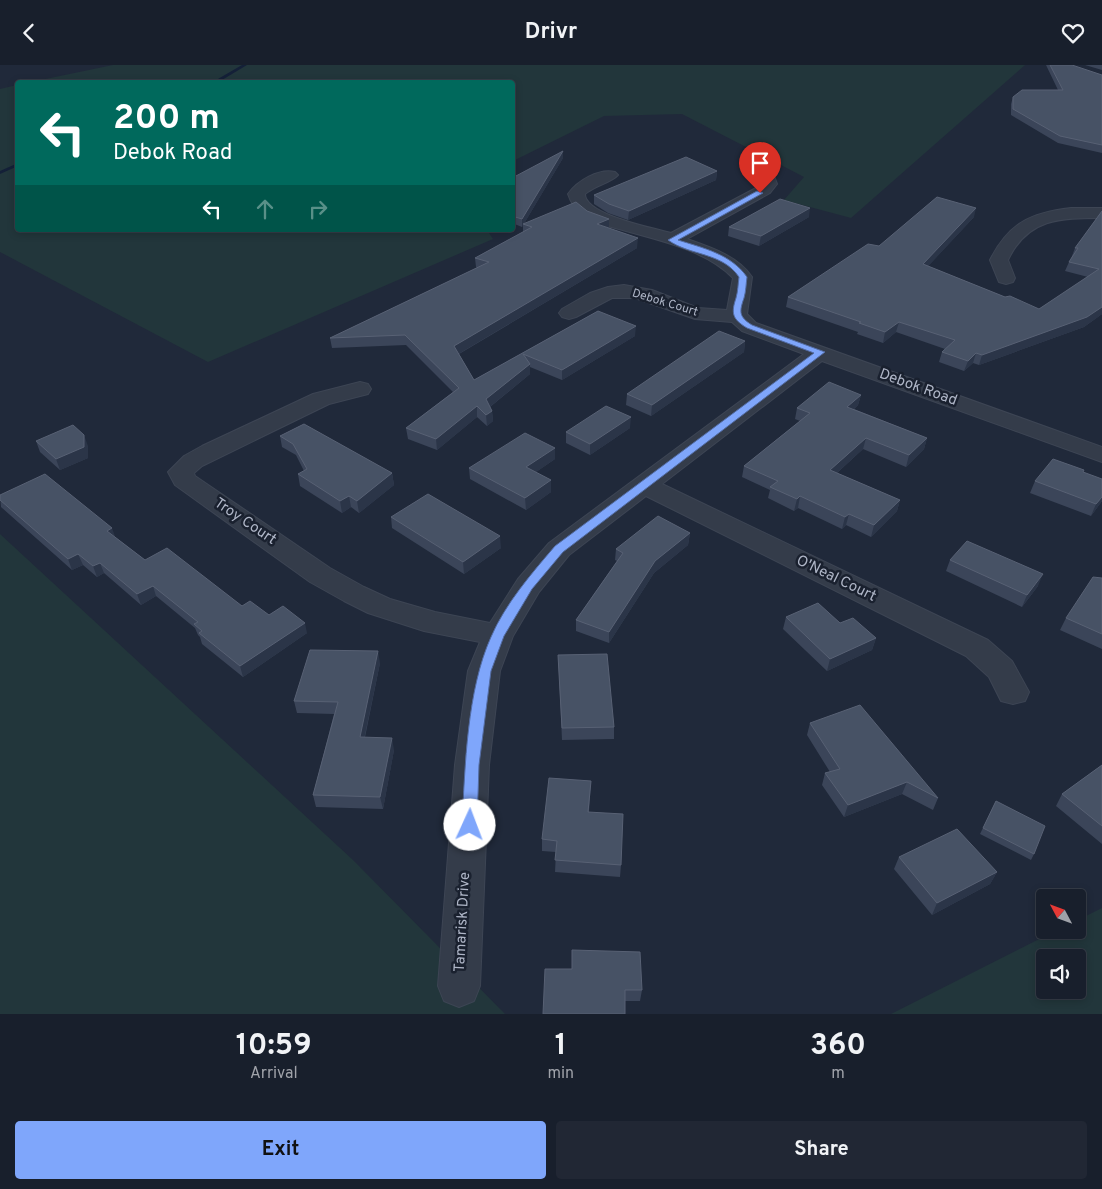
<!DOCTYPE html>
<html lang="en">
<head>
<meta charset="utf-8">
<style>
  :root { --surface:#181f2c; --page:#212734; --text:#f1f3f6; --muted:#9fa2a9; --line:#363d48; --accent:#7fa6fb }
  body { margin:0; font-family:Overpass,sans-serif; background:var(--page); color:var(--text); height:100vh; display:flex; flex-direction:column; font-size:19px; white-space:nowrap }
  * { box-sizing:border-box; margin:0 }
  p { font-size:16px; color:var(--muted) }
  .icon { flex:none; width:28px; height:28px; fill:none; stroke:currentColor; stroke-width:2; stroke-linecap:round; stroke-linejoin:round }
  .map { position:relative; height:949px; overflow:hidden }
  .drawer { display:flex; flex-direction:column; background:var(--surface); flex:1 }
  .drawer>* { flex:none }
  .banner { position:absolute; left:15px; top:15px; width:500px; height:152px; border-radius:5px; box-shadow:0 2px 8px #0003,0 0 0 1px var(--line); background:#00695c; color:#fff; overflow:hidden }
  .needle { width:32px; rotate:311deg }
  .tools { position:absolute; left:1036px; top:824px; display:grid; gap:10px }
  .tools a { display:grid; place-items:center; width:50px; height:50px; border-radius:5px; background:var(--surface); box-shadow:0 2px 8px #0003,0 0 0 1px var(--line); font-size:25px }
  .pin { position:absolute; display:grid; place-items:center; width:42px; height:42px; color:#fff; margin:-51px -21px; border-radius:50% 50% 50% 0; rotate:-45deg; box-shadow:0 0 5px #0007 }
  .pin .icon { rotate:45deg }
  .me { position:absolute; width:55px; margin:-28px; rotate:2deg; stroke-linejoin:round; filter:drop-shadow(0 0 4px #0008) }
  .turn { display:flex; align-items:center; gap:18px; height:105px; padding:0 15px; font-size:22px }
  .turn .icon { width:65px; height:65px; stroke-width:2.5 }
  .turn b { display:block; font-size:35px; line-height:42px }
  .lanes { display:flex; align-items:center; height:48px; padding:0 15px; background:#0003; justify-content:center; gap:25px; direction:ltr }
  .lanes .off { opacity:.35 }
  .eta { display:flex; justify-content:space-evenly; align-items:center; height:85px; text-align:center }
  .eta b { font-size:30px; font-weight:700; line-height:35px }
  .action { display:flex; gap:10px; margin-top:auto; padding:10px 15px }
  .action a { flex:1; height:58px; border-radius:5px; background:var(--accent); color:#111; font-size:20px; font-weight:700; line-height:58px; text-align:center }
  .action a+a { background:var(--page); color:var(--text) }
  header { display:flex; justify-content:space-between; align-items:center; height:65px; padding:0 15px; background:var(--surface); font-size:22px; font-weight:700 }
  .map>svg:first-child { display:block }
</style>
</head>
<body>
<header><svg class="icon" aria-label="back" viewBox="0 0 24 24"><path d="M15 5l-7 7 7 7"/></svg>Drivr<svg class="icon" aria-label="heart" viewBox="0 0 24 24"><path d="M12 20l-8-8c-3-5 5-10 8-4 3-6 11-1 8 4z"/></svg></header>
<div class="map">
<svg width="1102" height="949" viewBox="0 0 1102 949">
  <rect width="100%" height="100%" fill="#20293a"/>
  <path fill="#22363b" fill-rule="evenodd" d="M113 0H1025L851 153 784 135 804 112 682 49 604 51 513 96 512 18 31 17Z
    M17 20 18 165H487L493 174 208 297 0 187V24Z
    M0 469 353 795 505 949H0Z
    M1102 843V949H891L1057 865H1078V855ZM1078 892V925H1045V892Z"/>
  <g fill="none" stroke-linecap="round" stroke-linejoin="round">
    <path fill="#142038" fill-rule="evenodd" d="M242 0H247L217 18H211Z
      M18 98V101L0 109V106Z"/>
    <defs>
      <path id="minor" d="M763 103C771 105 775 111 777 119L770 128 687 174C710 182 738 191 752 212L747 249 756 258 1102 382V397L822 296 662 419 988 575 1012 596 1029 627 1025 636 1013 639 1001 636 989 612 966 591 646 431 569 490 539 527 513 571 500 606 489 700 480 921 474 936 459 942 444 936 438 921 455 700 468 606 480 577 424 566 368 548 344 536 310 517 175 420 168 407 184 391 202 381 313 329 360 317 368 319 371 324 368 329 329 339 202 401 194 408 195 411 330 503 364 522 390 534 435 547 490 558 518 514 549 478 804 289 742 266 732 257 695 254 635 233H612L576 252 569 254 562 252 559 248 562 244 590 228 608 222 624 220 652 225 698 243 727 245 733 213C707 186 662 176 626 166 612 162 596 159 583 150 576 145 571 138 568 129 577 116 599 103 615 107L618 110C612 117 594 121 585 129 585 150 653 163 671 168L758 122 761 118 760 114 755 108 758 105Z
        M1071 143H1102V153C1060 153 1028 153 1008 195L1015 213 1013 217 1006 219 999 217 990 195C1009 158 1030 148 1071 143Z"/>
    </defs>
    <use href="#minor" stroke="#3d4554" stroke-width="2"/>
    <use href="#minor" fill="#343c4a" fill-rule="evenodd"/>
  </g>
  <path fill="#3b4559" d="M1046 0H1072L1102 10V88L1058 78 1011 50V39L1013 32 1058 25Z
    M1085 0H1102V5Z
    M563 93 522 162 512 158V114Z
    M717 106 716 115 628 155 608 148 594 139V130Z
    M1102 146V249L1084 262 979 300 973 298 964 306 939 297 942 287 945 284 896 267 883 278 857 269 858 267 786 242 788 232 879 181 974 152 928 201 1005 232 1039 244 1088 212 1065 206 1069 197 1072 191 1075 183Z
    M809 152 759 181 728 171 729 162Z
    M523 159 609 163 637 183 459 289 474 315 598 246 635 271 562 315 530 302V309L490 342 492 346 493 356 487 361 477 352 437 385 408 374 406 363 453 327 406 280 332 283 330 273 477 203 476 202 475 193 523 167Z
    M745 276 744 287 651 351 626 340 627 329Z
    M861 330 858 340 854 344 927 373 924 384 906 402 863 384 837 408 900 435 897 446 871 472 846 460 842 464 798 443 794 446 768 433 770 425 742 412 744 401 800 356 795 354 797 343Z
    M630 363 590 390 566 378V367Z
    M280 371 392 408 394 420 359 448 351 442 342 448 300 421 298 409 304 406 296 390 282 382Z
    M36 376 88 381V393L60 405 40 387Z
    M555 394 536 407 551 427 526 445 470 414 469 403Z
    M1083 407 1102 436 1091 451 1030 428 1035 416Z
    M0 430 115 472 145 495 242 541 269 550 307 568 243 612 202 579 200 572 198 570 195 563 156 531 141 540 104 508 97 512 83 500 72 505 1 442Z
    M391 452 501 483 464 509 392 463Z
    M690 468 688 480 654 508 609 578 576 566V555L617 496 615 495 616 484Z
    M950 495 1038 521 1022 542 946 506Z
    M1102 513V584L1060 565 1066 553Z
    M786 552 840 558 876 573 872 585 827 606 783 564Z
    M558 590 614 662V674L562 675Z
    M380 598 365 672 394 685 383 744 316 742 313 730 334 649 297 648 294 636Z
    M810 658 938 733 933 745 902 729 844 752 822 720 825 708 830 707 807 670Z
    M1102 700V779L1056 741 1062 729Z
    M591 716 589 747 621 800 620 812 555 807 556 787 542 786V774Z
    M996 736 1034 789 1031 795 980 769Z
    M899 792 997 807 990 819 932 850 894 804Z
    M545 904 642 925 640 936H625Z"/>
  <path fill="#2b3548" d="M563 86V93L522 162V154Z
    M717 106 716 115 628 155 629 146Z
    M810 143 809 152 759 181 761 171Z
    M976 143 974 152 921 209 923 199Z
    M609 154V163L597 159Z
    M638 173 637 183 455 291 454 281Z
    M1102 242V249L1084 262 979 300 982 290Z
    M899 257 896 267 883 278 885 267Z
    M636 261 635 271 562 315V305Z
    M745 276 744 287 651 351 652 340Z
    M976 288 973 298 964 306 968 296Z
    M530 299V309L486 345V334Z
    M861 330 858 340 844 352 847 342Z
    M477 341V352L437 385 436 374Z
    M492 346 493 356 487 361 486 350Z
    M631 352 630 363 590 390V379Z
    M84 370 88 381V393L60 405 56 394Z
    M866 373 863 384 828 416 830 405Z
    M927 373 924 384 906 402 909 390Z
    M555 383V394L526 414V402Z
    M392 408 394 420 359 448 357 436Z
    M551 415V427L526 445 525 433Z
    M349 431 351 442 342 448 340 436Z
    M800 431 798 443 794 446 797 434Z
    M1102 432V436L1091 451 1096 439Z
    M900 435 897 446 871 472 874 460Z
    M849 449 846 460 842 464 845 452Z
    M112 463 116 474 107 466Z
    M690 468 688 480 654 508 609 578V567L655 496Z
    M500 471 501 483 464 509 463 497Z
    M78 489 83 500 72 505 68 494Z
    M100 498 104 508 97 512 93 501Z
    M1043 509 1038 521 1022 542 1027 530Z
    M153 521 156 531 141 540 137 529Z
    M305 558 307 568 243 612 240 601Z
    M876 573 872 585 827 606 830 594Z
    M378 586 380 598 362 684 360 672Z
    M392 673 394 685 383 744 380 732Z
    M907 717 902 729 844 752 848 740Z
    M997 807 990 819 932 850 937 838Z"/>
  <path fill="#475265" stroke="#586174" d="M1050 0H1072L1102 10V80L1060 71 1013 44V32L1022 25H1063Z
    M563 86 522 154 512 151V114L514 112Z
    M686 92 717 106 629 146 609 139 594 130Z
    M937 132 976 143 923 199 1005 232 1010 231 1039 244 1099 204 1069 197 1078 183H1075L1102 146V242L1087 252 982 290 976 288 968 296 942 287 955 275 899 257 885 267 859 258 861 257 788 232 868 179 879 181Z
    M780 134 810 143 761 171 729 162Z
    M576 137 587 146 609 154 597 159 638 173 454 281 474 315 598 246 636 261 562 305 523 289 530 299 486 334 492 346 486 350 477 341 436 374 406 363 459 323 405 270 330 273 489 197 475 193 532 162 523 159Z
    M719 266 745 276 652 340 627 329Z
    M829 317 861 330 847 342 927 373 909 390 866 373 830 405 900 435 874 460 849 449 845 452 800 431 797 434 770 422 778 416 744 401 810 348 797 343Z
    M606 341 631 352 590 379 566 367Z
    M304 359 392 408 357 436 349 431 340 436 298 409 307 404 293 379 280 371Z
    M73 360 84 370V382L56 394 36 376Z
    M525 368 555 383 526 402 551 415 525 433 469 403Z
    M1053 394 1084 405 1083 407 1102 414V432L1096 439 1035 416Z
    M45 409 112 463 107 466 145 495 167 483 242 541 250 536 269 550 283 541 305 558 240 601 199 568 202 566 194 559 198 557 153 521 137 529 100 498 93 501 78 489 68 494 0 435V430Z
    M428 429 500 471 463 497 391 452Z
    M658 451 690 468 655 496 609 567 576 555 623 488 616 484Z
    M967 476 1043 509 1027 530 950 495Z
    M1093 512 1102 513V569L1066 553Z
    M818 538 840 558 853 553 876 573 830 594 786 552Z
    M310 585 378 586 360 672 392 673 380 732 313 730 338 637 294 636Z
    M607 589 614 662 562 663 558 590Z
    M860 640 938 733 907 717 848 740 825 708 840 704 810 658Z
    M1102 700V761L1062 729Z
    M549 713 591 716 588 747 623 749 621 800 555 795 557 776 542 774Z
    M996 736 1045 761 1034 789 983 763Z
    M957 764 997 807 937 838 899 792Z
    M572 885 640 887 642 925H625V949H543L545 904H572Z"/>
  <path fill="#7fa6fb" stroke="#536ca3" d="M757 126 763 128 678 175C703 183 731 189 747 212 746 219 746 226 744 233 739 247 739 252 752 260L825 287 563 487 532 524 504 571 491 606 479 700 477 760 475 764 470 766 464 764 462 760C465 701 467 625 491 572 505 539 532 508 555 481L814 288 747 263C732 254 731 248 736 233 738 226 738 219 739 212 722 187 690 191 668 175Z"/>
  <g text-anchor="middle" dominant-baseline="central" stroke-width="5" stroke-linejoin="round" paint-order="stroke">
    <g font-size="12" fill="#afb6c7" stroke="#1a212f">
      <text transform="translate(665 238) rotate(17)">Debok Court</text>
    </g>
    <g font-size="15" fill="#afb6c7" stroke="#1a212f">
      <text transform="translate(918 323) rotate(20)">Debok Road</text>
      <text transform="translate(245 457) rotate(34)">Troy Court</text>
      <text transform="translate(836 514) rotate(26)">O'Neal Court</text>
      <text transform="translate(463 857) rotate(-87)">Tamarisk Drive</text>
    </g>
  </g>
</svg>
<div class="tools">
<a><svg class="needle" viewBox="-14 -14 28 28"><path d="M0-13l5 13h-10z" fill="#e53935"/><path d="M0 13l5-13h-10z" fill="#9fa2a9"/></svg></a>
<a><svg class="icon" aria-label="sound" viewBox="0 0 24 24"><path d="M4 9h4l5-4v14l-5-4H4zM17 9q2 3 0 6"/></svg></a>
</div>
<div class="pin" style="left:760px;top:128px;background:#d93025"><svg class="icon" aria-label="arrive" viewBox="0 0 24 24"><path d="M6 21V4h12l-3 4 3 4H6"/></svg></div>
<svg class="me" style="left:470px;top:760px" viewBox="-20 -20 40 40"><circle r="19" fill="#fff"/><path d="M0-13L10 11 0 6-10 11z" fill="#7fa6fb"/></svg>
<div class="banner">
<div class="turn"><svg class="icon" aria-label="left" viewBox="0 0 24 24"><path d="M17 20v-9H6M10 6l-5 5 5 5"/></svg><div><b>200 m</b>Debok Road</div></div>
<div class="lanes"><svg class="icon" aria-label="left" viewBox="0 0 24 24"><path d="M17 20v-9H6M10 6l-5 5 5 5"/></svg><svg class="icon off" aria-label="ahead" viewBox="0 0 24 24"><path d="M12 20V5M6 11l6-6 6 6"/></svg><svg class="icon off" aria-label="right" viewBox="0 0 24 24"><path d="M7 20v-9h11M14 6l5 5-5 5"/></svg></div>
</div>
</div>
<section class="drawer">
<div class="eta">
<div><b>10:59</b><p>Arrival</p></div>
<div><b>1</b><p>min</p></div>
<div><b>360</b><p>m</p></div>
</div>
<div class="action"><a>Exit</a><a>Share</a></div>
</section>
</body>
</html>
